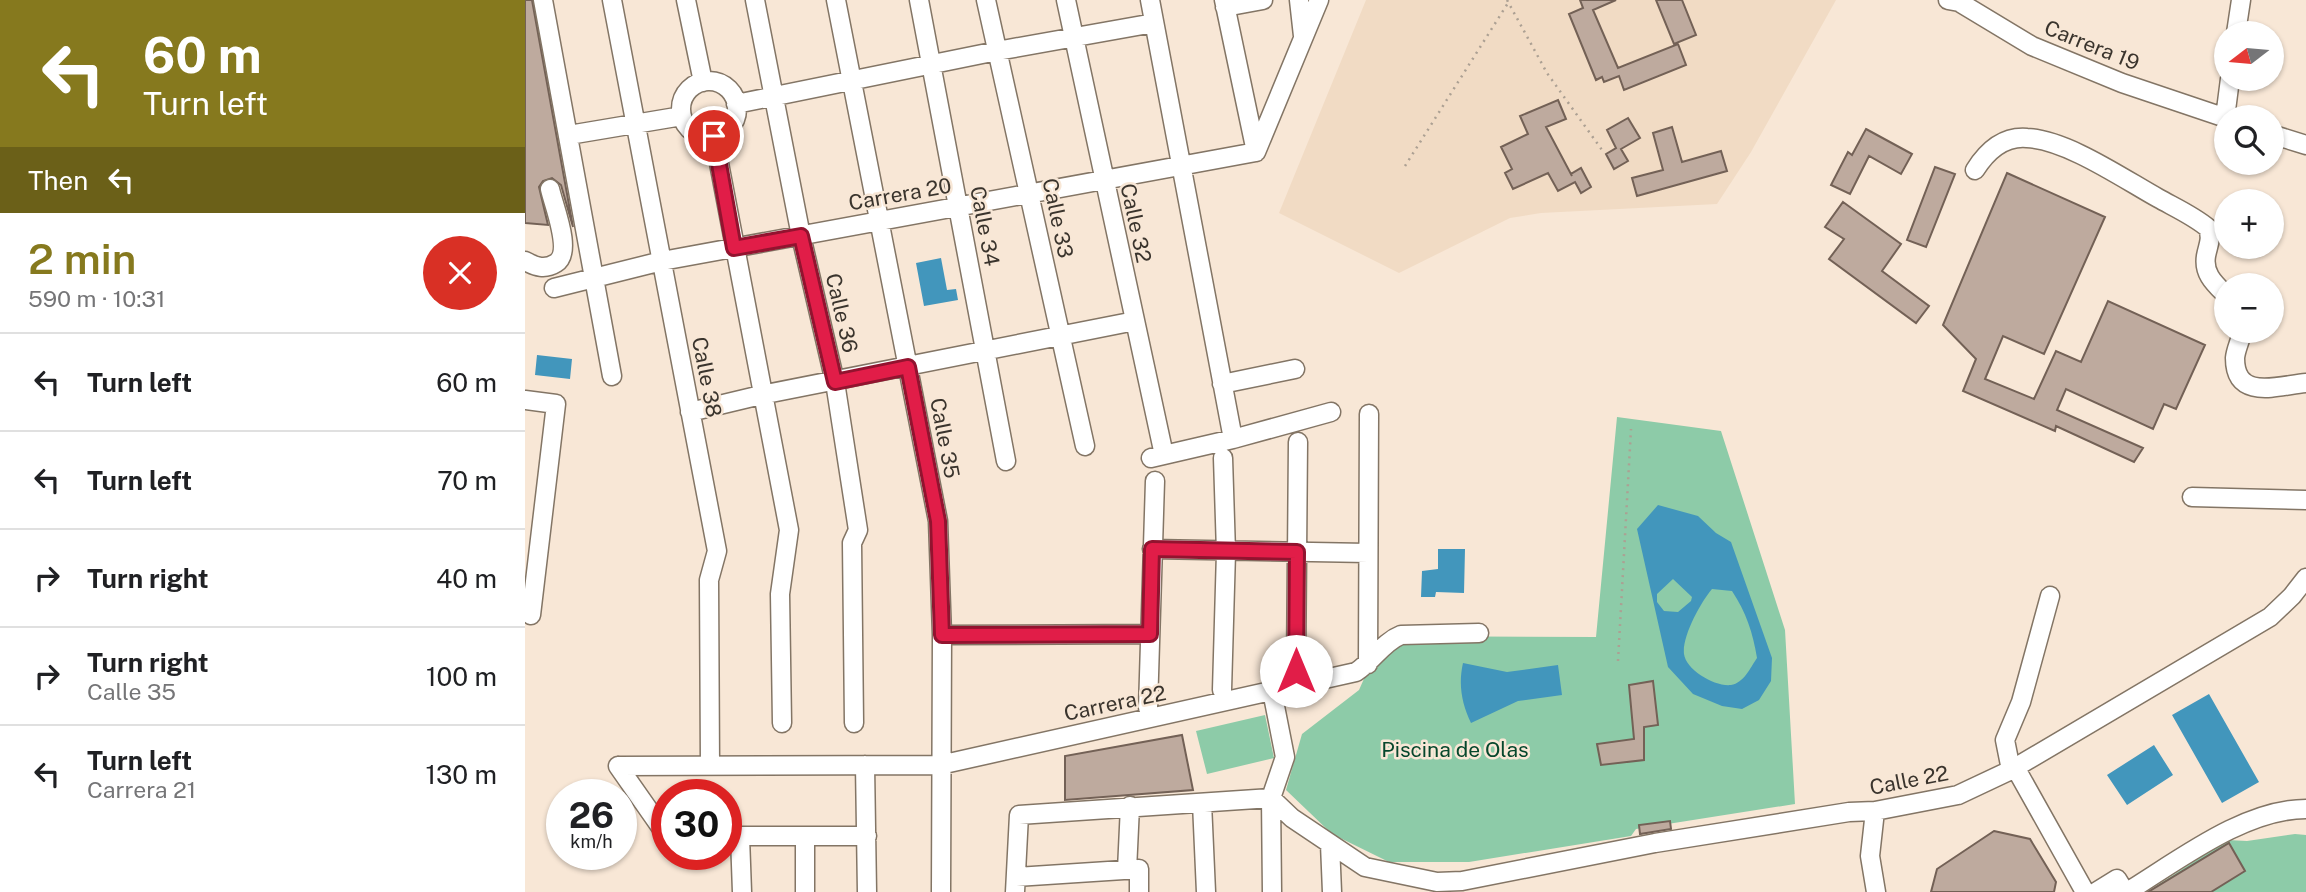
<!DOCTYPE html>
<html lang="en">
<head>
<meta charset="utf-8">
<style>
  :root { --surface:#fff; --page:#f6f6f6; --text:#202124; --muted:#757577; --line:#e0e0e0; --accent:#86791e }
  body { margin:0; font-family:"Public Sans",sans-serif; background:var(--page); color:var(--text); height:100vh; display:flex; flex-direction:column; font-size:26px; white-space:nowrap }
  * { box-sizing:border-box; margin:0 }
  p { font-size:23px; color:var(--muted) }
  .icon { flex:none; width:38px; height:38px; fill:none; stroke:currentColor; stroke-width:2; stroke-linecap:round; stroke-linejoin:round }
  .map { position:relative; flex:1; overflow:hidden }
  .panel { display:flex; flex-direction:column; background:var(--surface); width:525px }
  .panel>* { flex:none }
  .guide { background:#86791e; color:#fff; overflow:hidden }
  .needle { width:46px; rotate:254deg }
  .controls { position:absolute; left:1689px; top:21px; display:grid; gap:14px }
  .controls a { display:grid; place-items:center; width:70px; height:70px; border-radius:50%; background:var(--surface); box-shadow:0 2px 5px #0004; font-size:35px }
  .speed { position:absolute; left:21px; top:779px; display:flex; gap:14px; font-size:35px; font-weight:700; text-align:center }
  .speed>* { display:grid; place-content:center; width:91px; height:91px; border-radius:50%; background:var(--surface); box-shadow:0 2px 5px #0004; line-height:1 }
  .speed small { font-size:18px; font-weight:400 }
  .speed .limit { border:10px solid #d22; background:#fff; color:#111 }
  .pin { position:absolute; display:grid; place-items:center; width:60px; height:60px; color:#fff; margin:-30px; border:4px solid #fff; border-radius:50%; box-shadow:0 2px 7px #0007 }
  .me { position:absolute; width:77px; margin:-38px; rotate:0deg; stroke-linejoin:round; filter:drop-shadow(0 0 5px #0008) }
  .turn { display:flex; align-items:center; gap:24px; height:147px; padding:0 28px; font-size:32px }
  .turn .icon { width:91px; height:91px; stroke-width:2.5 }
  .turn b { display:block; font-size:49px; line-height:60px }
  .then { display:flex; align-items:center; height:66px; padding:0 28px; background:#0003; gap:14px; font-size:26px }
  .round { display:grid; place-items:center; flex:none; width:74px; height:74px; border-radius:37px; background:var(--page) }
  .summary { display:flex; align-items:center; justify-content:space-between; height:119px; padding:0 28px }
  h1 { font-size:42px; font-weight:600; line-height:52px; color:var(--accent) }
  ul { padding:0; list-style:none }
  li { display:flex; align-items:center; gap:21px; height:98px; padding:0 28px; border-top:2px solid var(--line) }
  li div { flex:1 }
  li b { display:block; font-size:26px }
  li em { font-style:normal }
  main { display:flex; flex:1; min-height:0 }
  .map>svg:first-child { display:block }
</style>
</head>
<body>
<main>
<section class="panel">
<div class="guide">
<div class="turn"><svg class="icon" aria-label="left" viewBox="0 0 24 24"><path d="M17 20v-9H6M10 6l-5 5 5 5"/></svg><div><b>60 m</b>Turn left</div></div>
<div class="then">Then<svg class="icon" aria-label="left" viewBox="0 0 24 24"><path d="M17 20v-9H6M10 6l-5 5 5 5"/></svg></div>
</div>
<div class="summary"><div><h1>2 min</h1><p>590 m · 10:31</p></div><a class="round" style="background:#d93025;color:#fff"><svg class="icon" aria-label="close" viewBox="0 0 24 24"><path d="M6 6l12 12M18 6L6 18"/></svg></a></div>
<ul>
<li><svg class="icon" aria-label="left" viewBox="0 0 24 24"><path d="M17 20v-9H6M10 6l-5 5 5 5"/></svg><div><b>Turn left</b></div><em>60 m</em></li>
<li><svg class="icon" aria-label="left" viewBox="0 0 24 24"><path d="M17 20v-9H6M10 6l-5 5 5 5"/></svg><div><b>Turn left</b></div><em>70 m</em></li>
<li><svg class="icon" aria-label="right" viewBox="0 0 24 24"><path d="M7 20v-9h11M14 6l5 5-5 5"/></svg><div><b>Turn right</b></div><em>40 m</em></li>
<li><svg class="icon" aria-label="right" viewBox="0 0 24 24"><path d="M7 20v-9h11M14 6l5 5-5 5"/></svg><div><b>Turn right</b><p>Calle 35</p></div><em>100 m</em></li>
<li><svg class="icon" aria-label="left" viewBox="0 0 24 24"><path d="M17 20v-9H6M10 6l-5 5 5 5"/></svg><div><b>Turn left</b><p>Carrera 21</p></div><em>130 m</em></li>
</ul>
</section>
<div class="map">
<svg width="1781" height="892" viewBox="0 0 1781 892">
  <rect width="100%" height="100%" fill="#f8e7d6"/>
  <path fill="#f1dbc4" d="M841 0H1311L1226 152 1192 204 1016 213 985 218 874 273 754 213Z"/>
  <path fill="#8dcba8" d="M1092 417 1196 431 1260 630 1270 804 1111 829 1106 836 944 862H864L807 834 761 790 777 734 834 690 858 636 1071 637Z
    M740 715 749 758 682 774 671 731Z
    M1770 834 1781 835V892H1622L1702 840 1722 841Z"/>
  <path fill="#4296bc" fill-rule="evenodd" d="M416 258 422 290 431 289 433 300 399 306 391 263Z
    M12 355 47 359 45 379 10 375Z
    M1133 505 1173 516 1191 533 1206 542 1247 658 1246 681 1234 700 1217 709 1197 706 1168 694 1143 667 1112 529ZM1148 579 1167 597 1166 601 1153 612 1139 611 1132 602V594ZM1187 589 1207 591C1221 612 1228 633 1232 658 1225 668 1219 683 1206 685 1190 687 1161 670 1159 654 1157 636 1176 602 1187 589Z
    M913 549H940L939 593 911 592 910 597H896L897 571 913 569Z
    M938 663 982 672 1033 665 1037 695 993 701 946 723C937 704 933 685 938 663Z
    M1684 694 1734 782 1697 803 1647 715Z
    M1629 745 1648 775 1602 805 1582 775Z"/>
  <path fill="#beaa9e" stroke="#736156" stroke-width="2" d="M0 0H7L48 227 36 185 27 178 18 181 14 187 23 225 0 223Z
    M1055 0H1091L1068 10 1093 68 1153 44 1161 65 1099 90 1094 76 1079 82 1077 77 1071 80 1044 14 1058 8Z
    M1131 0H1157L1171 35 1149 44Z
    M1033 100 1041 119 1021 127 1047 176 1046 174 1056 168 1066 187 1056 193 1050 182 1033 191 1023 173 988 189 980 173 987 169 976 147 1003 134 995 116Z
    M1103 118 1115 138 1096 149 1103 161 1089 169 1081 154 1091 148 1082 130Z
    M1147 127 1157 162 1196 151 1202 171 1112 196 1107 178 1138 170 1128 133Z
    M1341 129 1387 154 1376 174 1344 156 1325 194 1306 185 1323 152 1327 155Z
    M1410 167 1430 174 1401 247 1382 240Z
    M1482 173 1580 217 1519 354 1478 336 1460 379 1509 399 1531 351 1556 362 1583 301 1680 345 1651 409 1639 404 1628 429 1541 389 1532 410 1618 448 1609 462 1531 426 1530 431 1438 391 1451 359 1418 325Z
    M1318 202 1376 244 1357 271 1404 306 1391 323 1304 259 1319 239 1300 227Z
    M1128 681 1133 725 1119 727V760L1076 765 1072 744 1109 739 1104 685Z
    M657 735 668 790 540 800V756Z
    M1145 821 1146 829 1115 834 1114 825Z
    M1469 831 1505 839 1531 882 1529 892H1406L1412 869Z
    M1704 843 1720 871 1686 892H1623Z"/>
  <g fill="none" stroke-linecap="round" stroke-linejoin="round">
    <defs>
      <path id="minor" d="M18 0 87 376
        M87 0 192 551 184 580 185 765
        M161 0 178 82
        M230 0 276 236 310 382 333 530 327 543 329 723
        M311 0 413 521 417 635 416 892
        M394 0 481 461
        M461 0 560 446
        M541 0 639 455
        M625 0 708 439
        M699 0 731 152
        M774 0 778 36
        M1423 0 1434 2 1507 46 1597 83 1701 118
        M700 7 738 0
        M1711 33 1716 0
        M156 109a28 28 0 1 1 56 0a28 28 0 1 1-56 0Z
        M211 104 472 51 629 23
        M1700 118 1705 79
        M1746 134 1781 145
        M44 135 157 116
        M189 137 264 530 255 594 257 723
        M731 152 794 0
        M1450 170C1462 151 1479 136 1502 138 1542 140 1597 178 1633 198 1649 207 1669 216 1683 228 1687 240 1683 245 1681 256 1678 274 1690 284 1701 295
        M0 261C11 267 20 270 31 263 48 252 29 207 25 189
        M29 288 137 261 731 152
        M1717 331C1716 340 1711 348 1710 358 1710 402 1755 385 1781 383
        M697 384 770 369
        M0 400 31 404 6 615
        M165 412 236 395 610 321
        M626 458 708 439 806 412
        M1667 497 1781 500
        M627 549 843 553
        M417 635 625 634
        M843 664 844 414
        M771 671 773 442
        M697 690 701 552 698 458
        M623 708 630 481
        M340 765 342 892
        M93 766 415 765 831 672C848 661 858 642 876 635L954 633
        M93 766 142 836
        M1490 767 1560 892
        M1486 770 1480 740 1496 702 1525 596
        M746 798 767 818 840 867 912 882 937 881 1130 843 1324 812 1350 811 1433 795 1486 770 1745 617 1767 596 1781 578
        M677 803 681 892
        M1350 811 1345 856 1351 892
        M201 836H342
        M215 837 217 892
        M805 844 807 892
        M602 870 605 806
        M491 877 614 869V892
        M280 892V837
        M490 892 494 815 746 798
        M747 892 746 798 760 757 747 691
        M1571 892 1592 879 1600 892
        M1602 892C1653 861 1719 809 1781 809"/>
    </defs>
    <use href="#minor" stroke="#837565" stroke-width="21"/>
    <path stroke="#aca093" stroke-width="2.5" stroke-dasharray="2 5" stroke-linecap="butt" d="M982 0 1022 73 1077 150
      M880 166 983 3
      M1093 661 1106 429"/>
    <use href="#minor" stroke="#fff" stroke-width="18"/>
  </g>
  <g fill="none" stroke-linecap="round" stroke-linejoin="round">
    <defs>
      <path id="route" d="M189 136 209 248 276 236 310 382 383 367 413 521 417 635 625 634 627 549 772 552 771 671"/>
    </defs>
    <use href="#route" stroke="#92132f" stroke-width="18"/>
    <use href="#route" stroke="#e11d48" stroke-width="12"/>
  </g>
  <g text-anchor="middle" dominant-baseline="central" stroke-width="5" stroke-linejoin="round" paint-order="stroke">
    <g font-size="21" fill="#3a342d" stroke="#f8e7d6">
      <text transform="translate(1567 45) rotate(22)">Carrera 19</text>
      <text transform="translate(375 194) rotate(-10)">Carrera 20</text>
      <text transform="translate(533 218) rotate(78)">Calle 33</text>
      <text transform="translate(611 223) rotate(78)">Calle 32</text>
      <text transform="translate(460 226) rotate(79)">Calle 34</text>
      <text transform="translate(317 313) rotate(77)">Calle 36</text>
      <text transform="translate(182 377) rotate(79)">Calle 38</text>
      <text transform="translate(420 438) rotate(79)">Calle 35</text>
      <text transform="translate(590 703) rotate(-12)">Carrera 22</text>
      <text transform="translate(1384 780) rotate(-11)">Calle 22</text>
    </g>
    <g font-size="21" fill="#06472c" stroke="#f8e7d6">
      <text x="930" y="749">Piscina de Olas</text>
    </g>
  </g>
</svg>
<div class="controls">
<a><svg class="needle" viewBox="-14 -14 28 28"><path d="M0-13l5 13h-10z" fill="#e53935"/><path d="M0 13l5-13h-10z" fill="#757577"/></svg></a>
<a><svg class="icon" aria-label="search" viewBox="0 0 24 24"><circle cx="10" cy="10" r="6"/><path d="M15 15l6 6"/></svg></a>
<a>+</a>
<a>−</a>
</div>
<div class="speed"><div>26<small>km/h</small></div><div class="limit">30</div></div>
<div class="pin" style="left:189px;top:136px;background:#d93025"><svg class="icon" aria-label="arrive" viewBox="0 0 24 24"><path d="M6 21V4h12l-3 4 3 4H6"/></svg></div>
<svg class="me" style="left:771px;top:671px" viewBox="-20 -20 40 40"><circle r="19" fill="#fff"/><path d="M0-13L10 11 0 6-10 11z" fill="#e11d48"/></svg>
</div>
</main>
</body>
</html>
